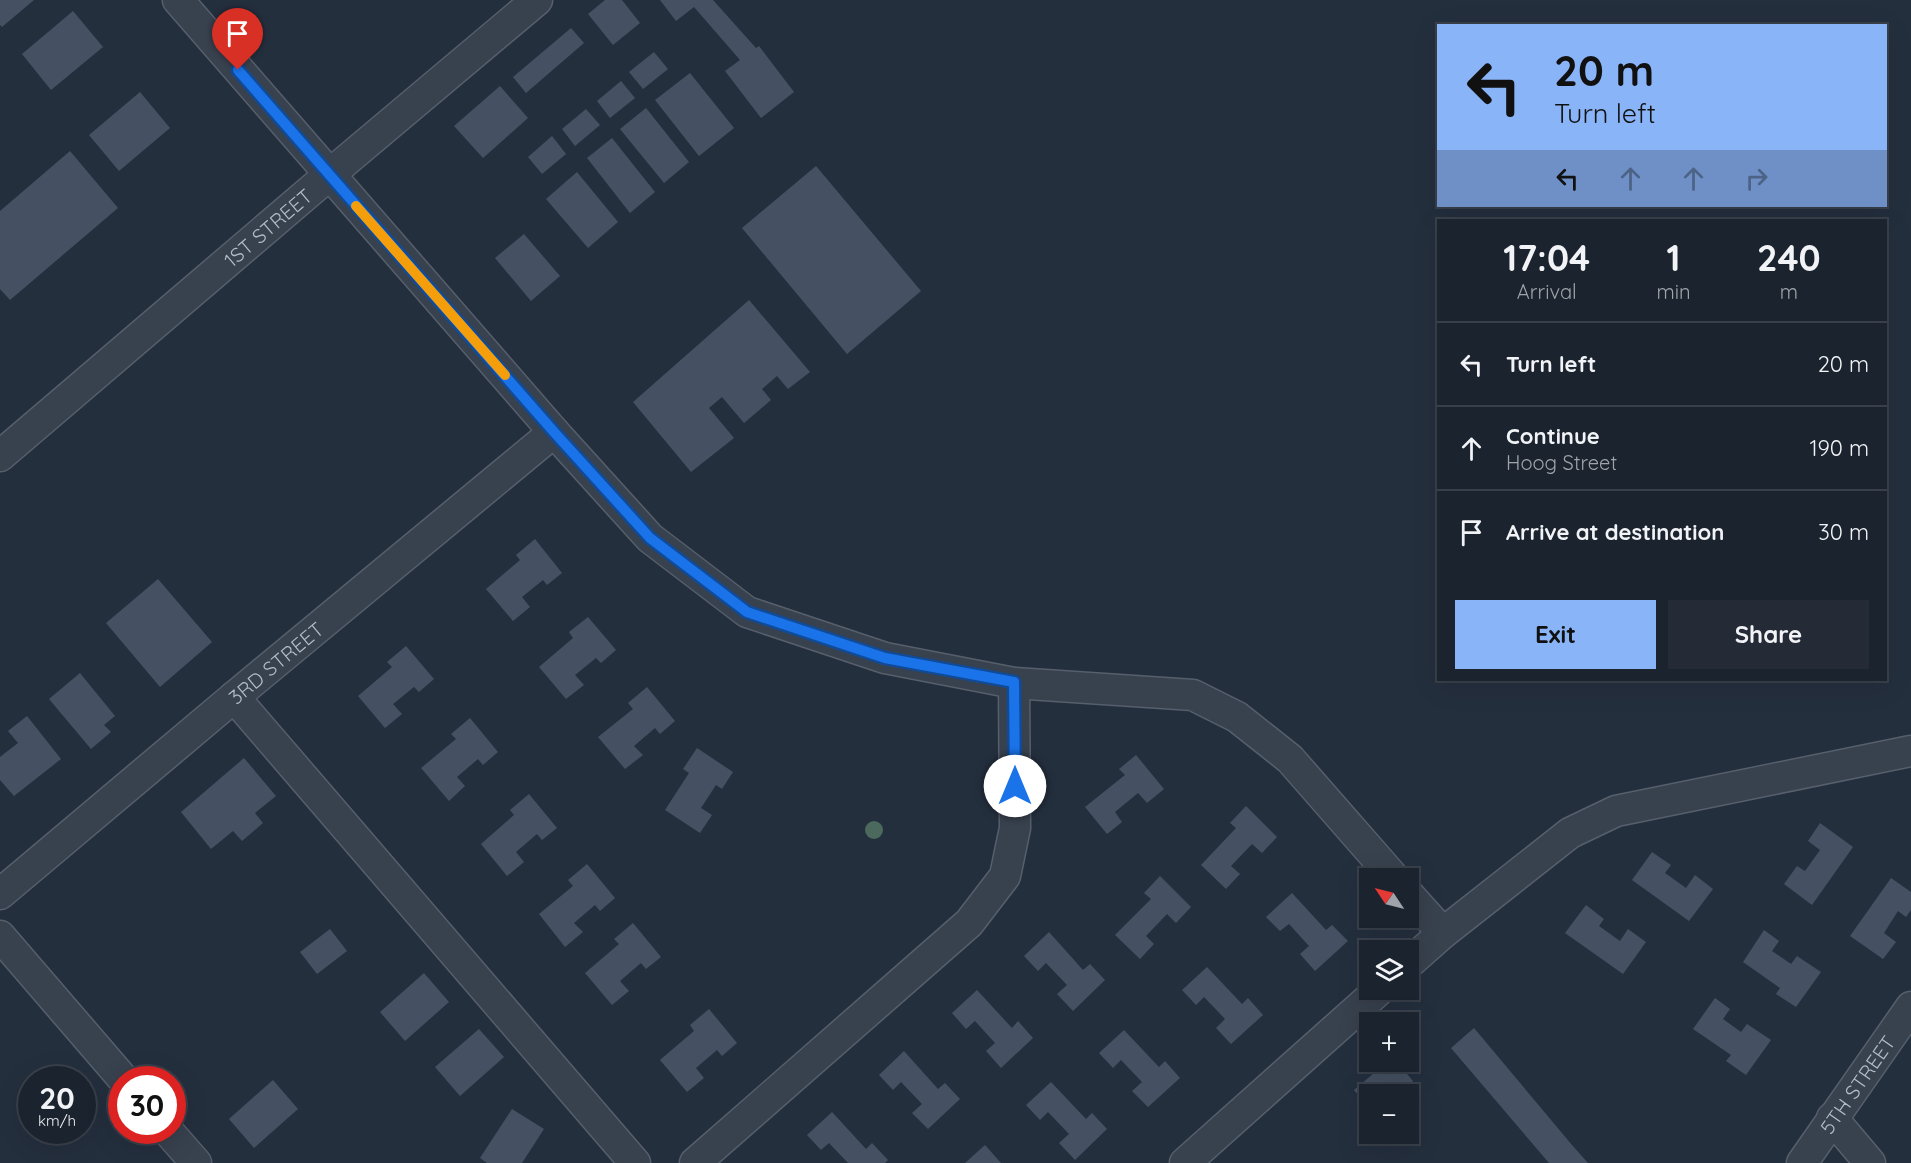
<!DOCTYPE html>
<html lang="en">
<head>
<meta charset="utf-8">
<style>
  :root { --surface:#1b232e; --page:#242b36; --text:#f1f3f6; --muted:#a0a4aa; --line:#39404a; --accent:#8ab4f8 }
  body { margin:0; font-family:Quicksand,sans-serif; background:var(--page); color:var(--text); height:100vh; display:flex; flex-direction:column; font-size:22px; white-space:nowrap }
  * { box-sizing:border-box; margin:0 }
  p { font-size:20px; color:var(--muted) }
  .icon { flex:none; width:33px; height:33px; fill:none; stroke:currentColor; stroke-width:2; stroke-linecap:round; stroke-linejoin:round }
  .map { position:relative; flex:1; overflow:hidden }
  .panel { position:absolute; left:1437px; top:219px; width:450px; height:462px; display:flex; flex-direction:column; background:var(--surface); border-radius:0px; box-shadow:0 6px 24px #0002,0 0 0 2px var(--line) }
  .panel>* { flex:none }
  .guide { position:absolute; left:1437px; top:24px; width:450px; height:183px; border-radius:0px; box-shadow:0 6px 24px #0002,0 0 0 2px var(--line); background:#8ab4f8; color:#111; overflow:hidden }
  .needle { width:39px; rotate:305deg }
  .buttons { position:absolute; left:1359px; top:868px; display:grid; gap:12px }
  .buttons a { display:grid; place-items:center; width:60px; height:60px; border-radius:0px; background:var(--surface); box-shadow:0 6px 24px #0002,0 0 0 2px var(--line); font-size:30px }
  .speed { position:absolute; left:18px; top:1066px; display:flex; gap:12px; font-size:30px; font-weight:700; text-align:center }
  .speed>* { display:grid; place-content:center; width:78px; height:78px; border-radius:50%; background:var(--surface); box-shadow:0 6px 24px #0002,0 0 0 2px var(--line); line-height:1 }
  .speed small { font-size:15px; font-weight:400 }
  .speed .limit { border:9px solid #d22; background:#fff; color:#111 }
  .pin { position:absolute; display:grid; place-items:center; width:51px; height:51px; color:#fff; margin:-62px -26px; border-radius:50% 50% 50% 0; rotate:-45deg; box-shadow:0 0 6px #0007 }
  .pin .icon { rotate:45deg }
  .me { position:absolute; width:66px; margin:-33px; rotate:0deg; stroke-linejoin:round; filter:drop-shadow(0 0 4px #0008) }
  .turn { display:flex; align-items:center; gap:21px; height:126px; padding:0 18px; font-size:27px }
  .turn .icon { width:78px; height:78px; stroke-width:2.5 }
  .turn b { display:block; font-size:42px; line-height:51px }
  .lanes { display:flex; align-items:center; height:57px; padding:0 18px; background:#0003; justify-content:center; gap:30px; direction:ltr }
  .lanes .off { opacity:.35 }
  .eta { display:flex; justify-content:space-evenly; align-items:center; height:102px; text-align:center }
  .eta b { font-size:36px; font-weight:800; line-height:42px }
  .action { display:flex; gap:12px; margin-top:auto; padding:12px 18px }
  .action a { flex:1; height:69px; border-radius:0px; background:var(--accent); color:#111; font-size:24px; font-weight:800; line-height:69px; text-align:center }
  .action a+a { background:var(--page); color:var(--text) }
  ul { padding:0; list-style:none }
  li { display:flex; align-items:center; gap:18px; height:84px; padding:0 18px; border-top:2px solid var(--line) }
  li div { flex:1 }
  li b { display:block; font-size:22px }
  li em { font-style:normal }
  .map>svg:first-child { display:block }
</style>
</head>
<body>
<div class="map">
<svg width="1911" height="1163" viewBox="0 0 1911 1163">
  <rect width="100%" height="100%" fill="#242f3e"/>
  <path fill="#455162" d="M0 0H34L2 27 0 25Z
    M605 0H622L640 23 613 45 588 14Z
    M660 0H713L756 48 759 46 794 92 761 118 725 71 740 60 694 7 676 21Z
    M73 11 103 47 51 90 22 54Z
    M571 28 584 43 526 93 513 77Z
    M654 52 668 69 643 89 629 72Z
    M690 73 734 128 699 156 655 100Z
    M621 81 635 98 610 118 597 101Z
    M500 86 528 118 483 158 454 126Z
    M140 92 170 128 119 171 89 135Z
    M646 108 689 162 664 183 620 129Z
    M586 109 600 125 575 146 562 129Z
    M552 136 566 154 542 174 528 157Z
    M612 138 655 192 630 213 587 158Z
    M70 151 118 208 10 300 0 289V211Z
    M816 166 921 291 847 354 742 228Z
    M577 172 618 222 588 248 546 199Z
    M524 234 560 276 531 301 495 258Z
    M749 300 810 372 788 389 777 376 762 389 771 400 744 423 722 397 709 408 734 438 691 472 633 402Z
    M535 539 562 573 547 585 543 580 522 597 530 607 513 621 486 589 520 560 516 555Z
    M158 579 212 642 160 687 106 623Z
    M588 617 616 650 601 663 596 658 575 675 584 685 566 699 539 667 573 638 569 632Z
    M406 646 434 679 419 692 414 687 393 704 402 714 385 728 358 696 392 667 387 662Z
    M80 673 115 716 104 725 111 732 91 749 49 699Z
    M647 687 675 721 660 734 655 728 634 746 643 755 625 769 598 737 633 709 628 703Z
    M27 716 61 759 14 796 0 780V757L18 743 8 731Z
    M470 718 498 752 483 765 478 759 457 777 465 786 449 801 421 768 456 739 451 734Z
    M697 748 733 772 722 789 716 785 701 808 712 815 700 833 665 810 689 773 683 769Z
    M1136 755 1164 789 1147 803 1138 793 1115 812 1122 822 1107 834 1085 807 1125 775 1119 769Z
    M244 758 276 796 255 813 263 823 242 841 233 831 211 849 181 812Z
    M529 794 557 828 542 840 537 834 516 852 524 862 507 876 481 844 514 815 510 810Z
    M1246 806 1277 837 1262 853 1252 844 1231 866 1240 874 1226 889 1201 865 1236 828 1230 823Z
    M1820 823 1853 847 1812 905 1784 884 1797 866 1805 871 1820 850 1808 841Z
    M1652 852 1671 865 1665 873 1686 888 1695 875 1713 889 1689 921 1632 880Z
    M587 864 615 898 600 911 595 905 574 923 583 932 565 947 539 914 573 886 568 880Z
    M1160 876 1191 907 1176 923 1167 914 1146 936 1154 944 1140 959 1115 935 1151 899 1144 893Z
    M1891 878 1911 892V910L1906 917 1898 911 1884 933 1896 942 1883 959 1850 936Z
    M1292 893 1326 930 1332 925 1348 941 1315 971 1300 954 1309 946 1289 924 1280 931 1266 917Z
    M1586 905 1604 919 1599 926 1620 941 1628 929 1646 942 1623 974 1565 933Z
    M633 923 661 957 646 969 641 963 620 981 629 991 612 1005 585 973 619 944 614 939Z
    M330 929 347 951 317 974 300 952Z
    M1764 930 1779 941 1772 951 1791 964 1797 956 1821 972 1796 1007 1776 994 1780 988 1743 962Z
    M1049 932 1083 970 1090 964 1105 980 1073 1011 1057 994 1067 985 1046 963 1038 971 1024 956Z
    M1207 967 1242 1004 1248 998 1263 1015 1231 1044 1216 1028 1225 1019 1204 997 1196 1005 1182 990Z
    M424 973 449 1002 405 1041 380 1012Z
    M977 990 1012 1028 1018 1021 1033 1038 1001 1068 986 1051 995 1043 975 1021 966 1029 952 1013Z
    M1715 998 1730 1009 1723 1019 1741 1032 1747 1024 1771 1040 1746 1075 1726 1061 1731 1055 1693 1029Z
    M709 1009 737 1043 722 1056 717 1050 696 1068 704 1078 687 1092 660 1060 694 1031 690 1025Z
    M1474 1028 1572 1145 1588 1163H1549L1451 1048Z
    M479 1029 504 1057 460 1096 435 1067Z
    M1124 1030 1159 1067 1165 1061 1180 1078 1148 1107 1132 1091 1142 1082 1121 1060 1113 1068 1099 1053Z
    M904 1051 938 1089 945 1083 960 1099 928 1129 912 1113 922 1104 901 1082 893 1090 879 1075Z
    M1387 1062H1397L1413 1081 1397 1095H1370V1108L1354 1090Z
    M273 1080 298 1109 254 1148 229 1119Z
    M1051 1082 1086 1119 1092 1113 1107 1129 1075 1160 1059 1143 1069 1134 1048 1112 1040 1120 1026 1105Z
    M512 1109 544 1129 522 1163H487L480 1158Z
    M832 1112 866 1149 872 1143 888 1160 885 1163H848L829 1143 821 1150 807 1135Z
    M985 1145 1001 1163H965Z"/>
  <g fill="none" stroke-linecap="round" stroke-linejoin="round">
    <defs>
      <g id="street">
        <path d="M178 0 554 432 650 538 747 612 885 658 1014 683 1193 695 1237 717 1290 759 1395 879"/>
        <path id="s1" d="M0 456 329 175 537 0"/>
        <path d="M234 697 635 1163"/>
        <path id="s2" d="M0 894 234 697 554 432"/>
        <path d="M1408 894 1443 933 1570 833 1616 811 1911 751"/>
        <path d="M0 936 124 1080"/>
        <path d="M1408 964 1443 933"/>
        <path d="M1832 1118 1870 1163"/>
        <path d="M168 1131 196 1163"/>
        <path d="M695 1163 969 923 1005 876 1015 828 1014 683"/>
        <path d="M1185 1163 1379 990"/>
        <path id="s3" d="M1802 1163 1911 1007"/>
      </g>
    </defs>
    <use href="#street" stroke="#565f6c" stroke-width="33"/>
    <use href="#street" stroke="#38414e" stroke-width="30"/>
  </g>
  <circle fill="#4b6a5d" cx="874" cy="830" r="9"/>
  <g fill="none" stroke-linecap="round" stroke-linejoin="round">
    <defs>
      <path id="route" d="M238 70 554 432 650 538 747 612 885 658 1014 682 1015 786"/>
    </defs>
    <use href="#route" stroke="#114b97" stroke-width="15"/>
    <use href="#route" stroke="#1a73e8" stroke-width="10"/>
    <path stroke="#f59e0b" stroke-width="10" d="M356 206 505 375"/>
  </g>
  <g text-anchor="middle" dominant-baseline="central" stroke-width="6" stroke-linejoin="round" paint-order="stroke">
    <g font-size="20" fill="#b4bcc9" stroke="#1d2633">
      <text stroke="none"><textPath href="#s1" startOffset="352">1ST STREET</textPath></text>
      <text stroke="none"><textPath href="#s2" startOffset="360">3RD STREET</textPath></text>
      <text stroke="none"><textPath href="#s3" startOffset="96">5TH STREET</textPath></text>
    </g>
  </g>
</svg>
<div class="buttons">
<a><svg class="needle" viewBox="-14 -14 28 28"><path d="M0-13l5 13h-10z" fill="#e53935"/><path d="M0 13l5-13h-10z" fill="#a0a4aa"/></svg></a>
<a><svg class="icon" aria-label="layers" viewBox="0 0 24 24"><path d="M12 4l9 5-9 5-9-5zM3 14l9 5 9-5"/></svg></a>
<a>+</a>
<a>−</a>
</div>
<div class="speed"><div>20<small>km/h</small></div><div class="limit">30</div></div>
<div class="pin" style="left:238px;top:70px;background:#d93025"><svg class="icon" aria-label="arrive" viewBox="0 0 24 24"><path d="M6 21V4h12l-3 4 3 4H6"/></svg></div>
<svg class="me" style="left:1015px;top:786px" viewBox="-20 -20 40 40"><circle r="19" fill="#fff"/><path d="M0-13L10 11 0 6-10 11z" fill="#1a73e8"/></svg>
<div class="guide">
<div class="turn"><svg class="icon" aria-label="left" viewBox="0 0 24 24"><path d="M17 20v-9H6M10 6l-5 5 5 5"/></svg><div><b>20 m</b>Turn left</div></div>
<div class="lanes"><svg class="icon" aria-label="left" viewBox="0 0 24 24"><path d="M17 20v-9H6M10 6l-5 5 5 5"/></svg><svg class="icon off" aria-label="ahead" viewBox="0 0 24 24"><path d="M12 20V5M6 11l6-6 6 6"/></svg><svg class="icon off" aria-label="ahead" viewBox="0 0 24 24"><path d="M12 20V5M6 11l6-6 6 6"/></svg><svg class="icon off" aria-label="right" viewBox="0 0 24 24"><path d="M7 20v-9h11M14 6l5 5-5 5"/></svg></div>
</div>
<section class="panel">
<div class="eta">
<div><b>17:04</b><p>Arrival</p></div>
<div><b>1</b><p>min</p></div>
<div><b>240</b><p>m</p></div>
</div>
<ul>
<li><svg class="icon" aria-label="left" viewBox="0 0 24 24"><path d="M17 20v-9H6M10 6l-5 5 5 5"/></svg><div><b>Turn left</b></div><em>20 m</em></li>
<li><svg class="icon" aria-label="ahead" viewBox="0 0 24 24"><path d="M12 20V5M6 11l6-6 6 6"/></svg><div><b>Continue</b><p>Hoog Street</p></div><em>190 m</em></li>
<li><svg class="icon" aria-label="arrive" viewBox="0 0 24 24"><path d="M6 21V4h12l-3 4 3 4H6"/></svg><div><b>Arrive at destination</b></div><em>30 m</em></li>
</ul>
<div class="action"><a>Exit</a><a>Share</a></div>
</section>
</div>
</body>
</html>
